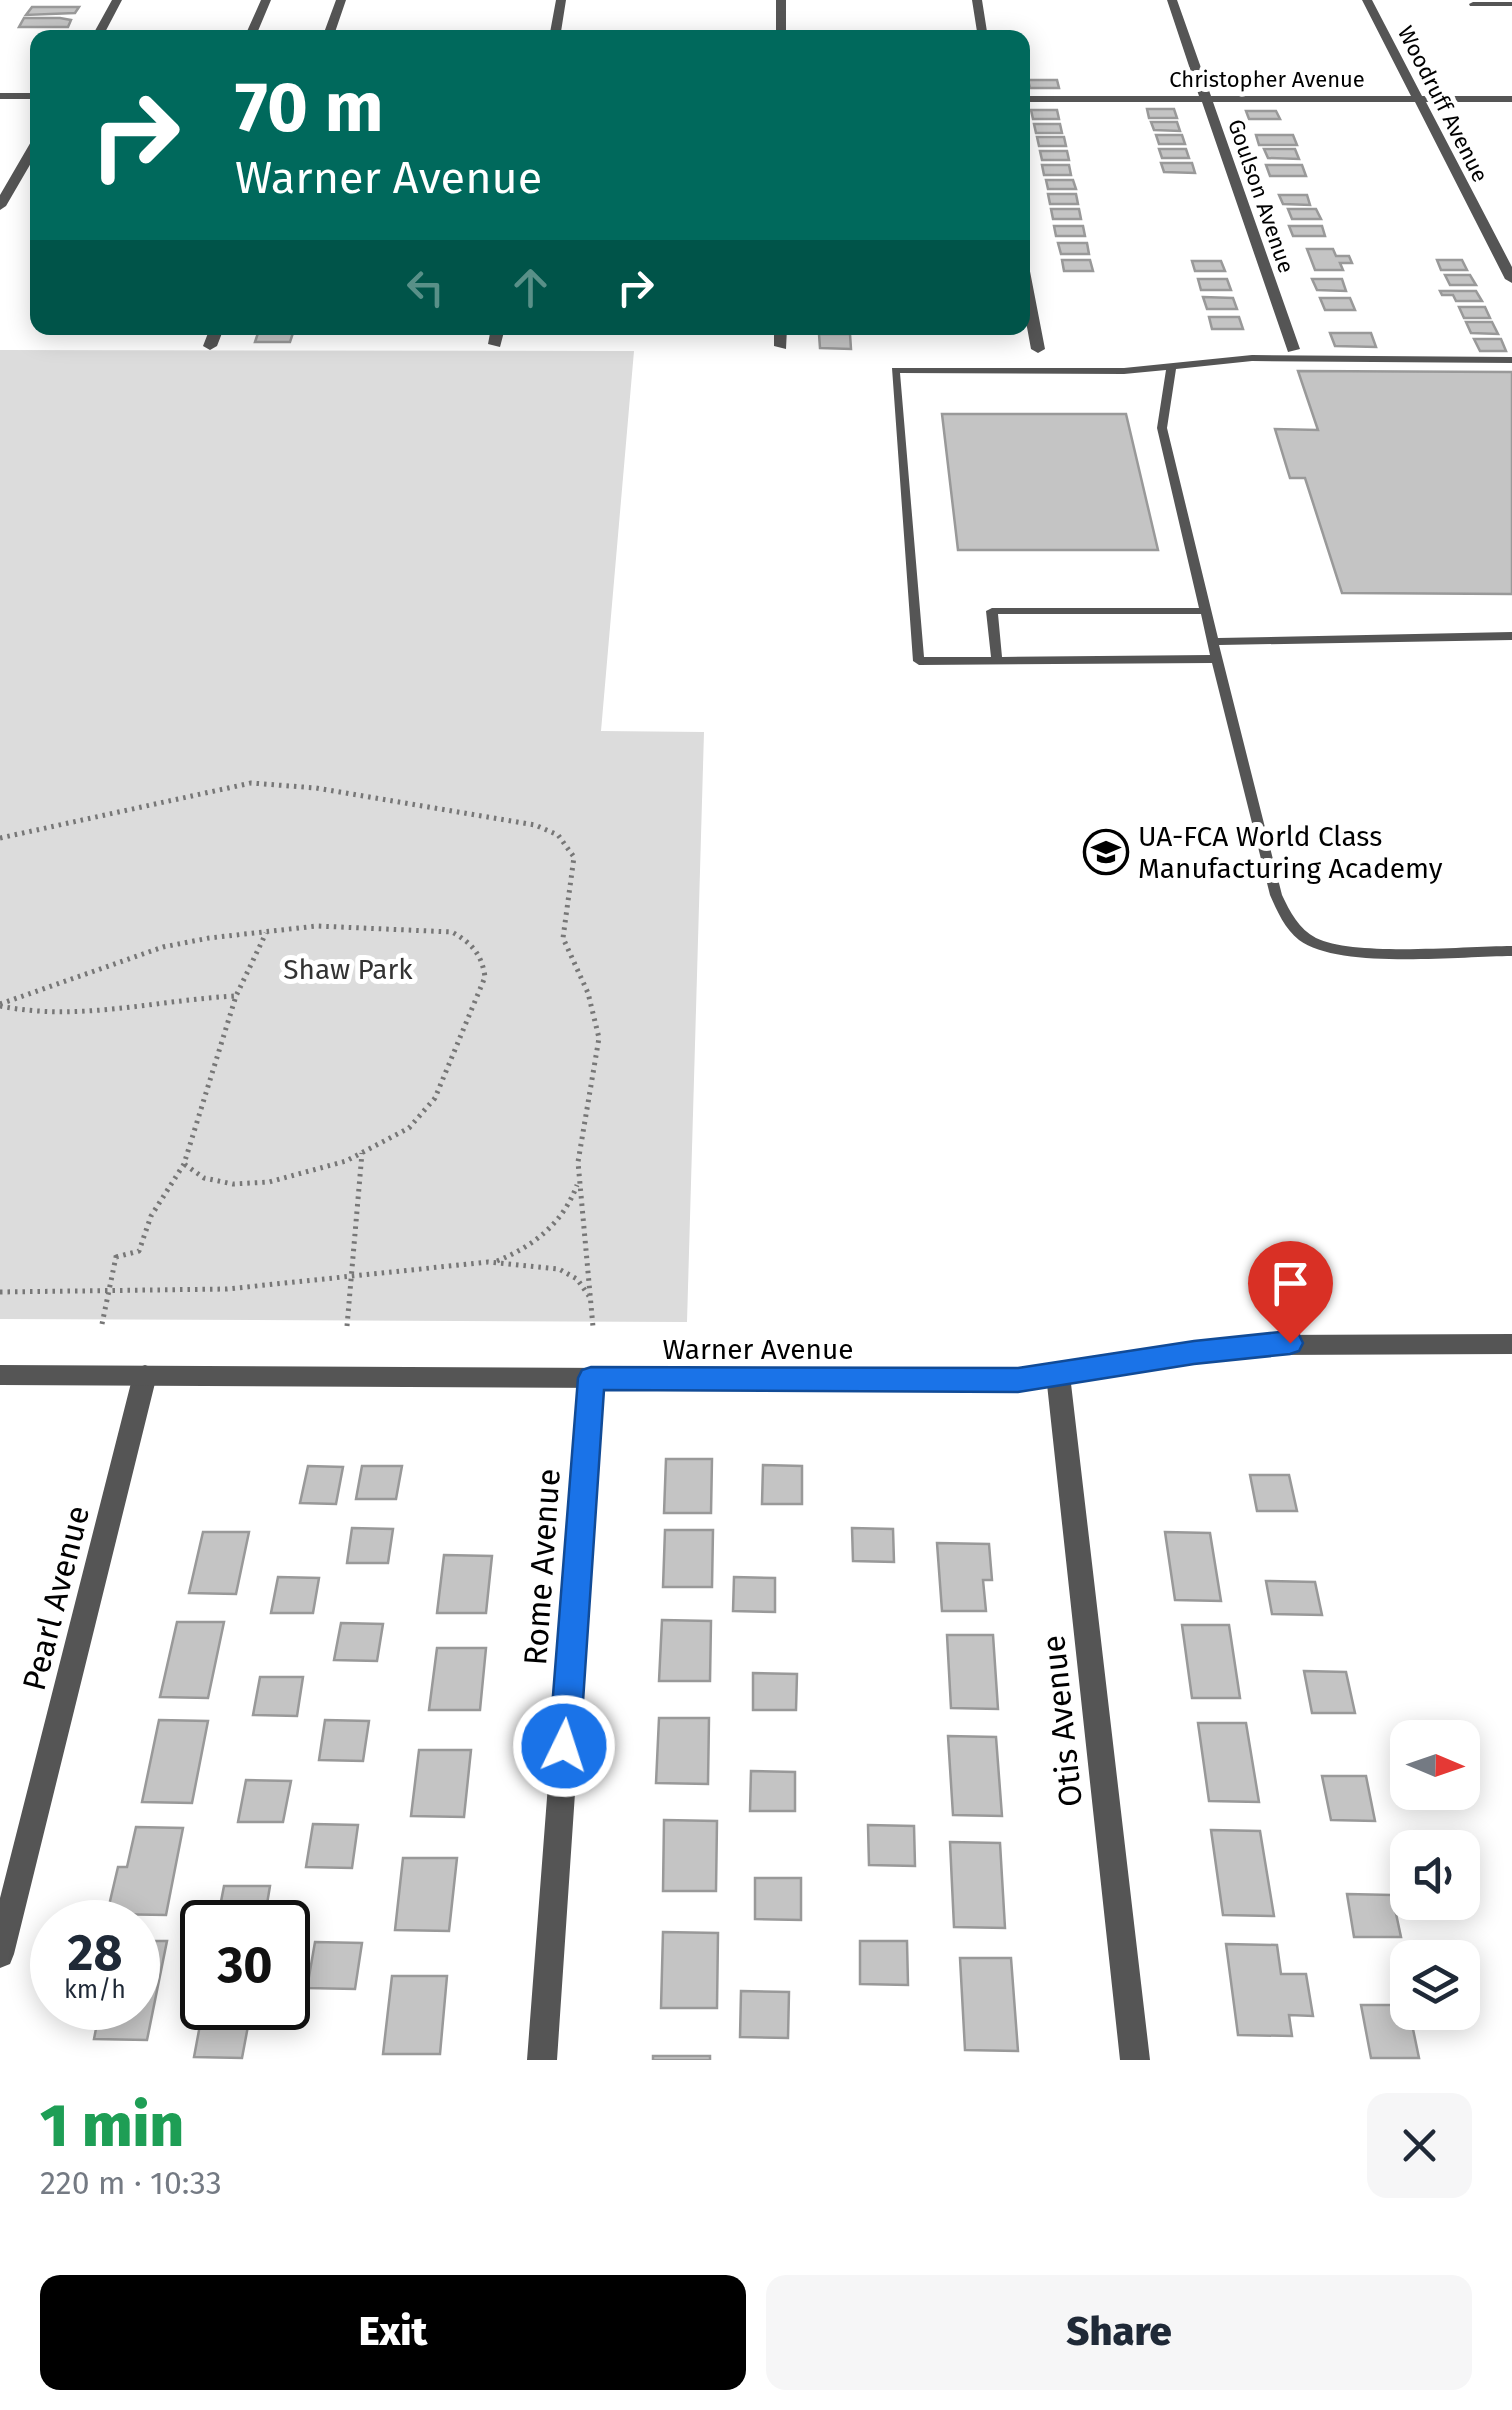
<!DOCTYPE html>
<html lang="en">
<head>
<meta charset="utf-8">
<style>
  :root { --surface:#fff; --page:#f6f6f7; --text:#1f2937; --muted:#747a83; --accent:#000 }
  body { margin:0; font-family:"Fira Sans",sans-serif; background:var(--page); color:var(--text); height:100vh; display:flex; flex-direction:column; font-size:38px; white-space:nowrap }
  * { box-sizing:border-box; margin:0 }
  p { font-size:32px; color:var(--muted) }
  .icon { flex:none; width:55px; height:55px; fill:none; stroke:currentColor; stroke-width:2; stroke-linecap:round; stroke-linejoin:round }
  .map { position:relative; height:2060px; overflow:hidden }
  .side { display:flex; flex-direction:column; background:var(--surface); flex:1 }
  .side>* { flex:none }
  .top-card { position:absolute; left:30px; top:30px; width:1000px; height:305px; border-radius:20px; box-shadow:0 5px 25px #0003; background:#00695c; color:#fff; overflow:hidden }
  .needle { width:65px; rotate:92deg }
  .buttons { position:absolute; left:1390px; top:1720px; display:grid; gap:20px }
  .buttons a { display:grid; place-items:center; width:90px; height:90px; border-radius:20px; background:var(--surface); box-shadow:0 5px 25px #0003; font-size:50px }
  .speed { position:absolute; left:30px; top:1900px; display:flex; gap:20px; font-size:50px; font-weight:700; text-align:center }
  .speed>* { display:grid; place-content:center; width:130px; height:130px; border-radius:50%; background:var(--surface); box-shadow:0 5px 25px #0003; line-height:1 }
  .speed small { font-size:25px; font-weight:400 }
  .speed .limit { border:5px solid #111; border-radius:15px; background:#fff; color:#111 }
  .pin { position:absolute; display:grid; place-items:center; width:85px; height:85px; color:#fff; margin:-102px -42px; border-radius:50% 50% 50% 0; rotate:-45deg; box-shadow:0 0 10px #0007 }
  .pin .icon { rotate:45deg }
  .me { position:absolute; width:110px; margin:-55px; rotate:4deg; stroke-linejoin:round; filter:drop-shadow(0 0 8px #0008) }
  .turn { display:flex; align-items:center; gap:35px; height:210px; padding:0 40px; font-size:45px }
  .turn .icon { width:130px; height:130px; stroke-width:2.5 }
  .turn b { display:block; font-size:70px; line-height:85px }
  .lanes { display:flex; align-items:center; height:95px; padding:0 40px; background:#0003; justify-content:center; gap:50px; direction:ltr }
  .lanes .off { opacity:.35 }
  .round { display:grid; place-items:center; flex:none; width:105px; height:105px; border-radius:20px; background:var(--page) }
  .headline { display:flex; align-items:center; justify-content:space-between; height:170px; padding:0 40px }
  h1 { font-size:60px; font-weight:800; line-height:75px; color:#1e9e55 }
  .primary-button { display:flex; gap:20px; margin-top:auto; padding:20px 40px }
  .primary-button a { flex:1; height:115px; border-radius:20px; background:var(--accent); color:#fff; font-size:40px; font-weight:800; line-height:115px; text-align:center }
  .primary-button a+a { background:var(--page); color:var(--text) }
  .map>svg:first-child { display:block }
</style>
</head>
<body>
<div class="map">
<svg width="1512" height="2060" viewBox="0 0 1512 2060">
  <rect width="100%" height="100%" fill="#fff"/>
  <path fill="#dcdcdc" d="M0 350 634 351 601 731 704 732 687 1322 0 1319Z"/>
  <path fill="#c4c4c4" stroke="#999" stroke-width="2.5" d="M32 7H79L75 13 26 15Z
    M24 18H60L71 20 68 27H19Z
    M1028 80H1057L1059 88H1030Z
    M1147 109H1174L1177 118H1149Z
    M1031 110H1057L1059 119H1033Z
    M1246 111H1276L1280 119H1249Z
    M1151 122H1177L1180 131 1154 130Z
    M1034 124H1060L1062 133H1036Z
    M1156 135H1182L1185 144H1159Z
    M1256 135H1293L1297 145H1259Z
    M1037 137H1064L1066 146H1039Z
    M1159 149H1186L1189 158H1162Z
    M1264 149H1295L1299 159 1268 158Z
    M1040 151H1067L1069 160H1042Z
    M1161 163H1192L1195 173 1164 172Z
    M1042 165H1069L1071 175H1044Z
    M1266 165H1302L1306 176H1270Z
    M1046 180H1073L1076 189H1048Z
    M1048 194H1076L1078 204H1050Z
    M1279 195H1307L1310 205 1283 204Z
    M1051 209H1079L1081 219H1053Z
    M1288 209H1316L1321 219H1292Z
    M1054 226H1083L1085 236H1056Z
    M1289 226H1322L1325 236H1293Z
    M1058 243H1087L1089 254H1061Z
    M1307 249H1333L1336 256H1349L1352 263H1340L1343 270H1315Z
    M1062 260H1090L1093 271H1064Z
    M1437 260H1462L1467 270H1441Z
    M1192 261H1221L1225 271H1195Z
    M1445 275H1470L1476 285H1450Z
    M1198 279H1227L1231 290H1201Z
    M1312 279H1342L1346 291 1317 290Z
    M1440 291H1476L1482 301H1456L1453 295H1442Z
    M1203 297 1233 298 1237 309H1207Z
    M1320 298H1350L1355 310H1325Z
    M1459 307H1485L1490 318H1464Z
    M1209 317H1239L1243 329H1212Z
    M1466 322H1492L1498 334 1471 333Z
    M259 330H294L290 342H255Z
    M1330 333H1371L1376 347 1335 346Z
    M819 334H850L851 349 820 348Z
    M1474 339H1501L1506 351H1480Z
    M1298 371 1512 372V594L1342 593 1305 478H1290L1275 429 1318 430Z
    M942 414H1126L1158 550H958Z
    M666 1459H712L711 1513H664Z
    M763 1465 802 1466V1504H762Z
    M308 1466 343 1467 336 1504 300 1503Z
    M362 1466H402L396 1499H356Z
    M1250 1475H1289L1297 1511H1257Z
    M352 1528 393 1529 388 1563H347Z
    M852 1528 893 1529 894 1562 853 1561Z
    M665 1530H713L712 1587H663Z
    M203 1532H249L236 1594 189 1593Z
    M1165 1532 1210 1533 1221 1601 1175 1600Z
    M937 1543 989 1544 992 1580H983L986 1611H942Z
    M444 1555 492 1556 486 1613H437Z
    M278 1577 319 1578 313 1613H271Z
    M734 1577 775 1578V1612L733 1611Z
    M1266 1581 1315 1582 1322 1615 1272 1614Z
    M662 1620 711 1621 710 1681H659Z
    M177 1622H224L208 1698 160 1697Z
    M341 1623 383 1624 377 1661 334 1660Z
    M1182 1625H1229L1240 1698H1192Z
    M947 1635H993L998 1709 951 1708Z
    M437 1648H486L480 1710H429Z
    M1304 1671 1346 1672 1355 1713H1312Z
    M753 1673 797 1674 796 1710H753Z
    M260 1677H303L297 1716 253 1715Z
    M659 1718H709L708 1784 656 1783Z
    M159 1720 208 1721 192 1803 142 1802Z
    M325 1720 369 1721 363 1761 319 1760Z
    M1198 1723H1246L1259 1802 1209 1801Z
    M948 1736 996 1737 1002 1816 953 1815Z
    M419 1750H471L464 1817 411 1816Z
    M751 1771 795 1772V1811H750Z
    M1322 1776H1366L1375 1821 1331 1820Z
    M246 1780 291 1781 283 1822H238Z
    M664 1820 717 1821 716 1891H663Z
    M313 1824 358 1825 352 1868 306 1867Z
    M868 1825 914 1826 915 1866 869 1865Z
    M136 1827 183 1828 166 1915 107 1914 118 1867H127Z
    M1211 1830 1260 1831 1274 1916 1223 1915Z
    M950 1842 1000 1843 1005 1928 954 1927Z
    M403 1858H457L449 1931 395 1930Z
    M755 1878H801V1920L755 1919Z
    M224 1886H270L264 1922H217Z
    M1347 1894 1392 1895 1401 1937H1354Z
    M663 1932 718 1933 717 2008H661Z
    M138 1941H167L147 2040 94 2039 100 2008H138Z
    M860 1941H907L908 1985 860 1984Z
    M315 1942 362 1943 355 1989 307 1988Z
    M1226 1944 1277 1945 1281 1974H1306L1313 2016 1289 2015 1292 2036 1238 2035Z
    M960 1958H1011L1018 2051 965 2050Z
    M392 1976H447L440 2054H383Z
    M741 1991 789 1992 788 2038 740 2037Z
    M1361 2005H1408L1419 2058H1371Z
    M203 2009 251 2010 242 2058 194 2057Z
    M653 2056H710V2060H653Z"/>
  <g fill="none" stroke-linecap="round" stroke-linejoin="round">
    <path stroke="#777" stroke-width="5" stroke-dasharray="2.5 5" stroke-linecap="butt" d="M0 838 251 783 316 788 535 825 558 835 574 857 563 938 588 993 599 1038 578 1162 593 1327
      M0 1004 163 947 209 938 317 926 452 932C472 943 482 955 485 977L435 1098 409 1128 346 1161 269 1182 233 1184 204 1178 184 1164
      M0 1006C79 1022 156 1000 236 996
      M116 1257 139 1251 151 1216 184 1164 236 996 266 933
      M497 1261C534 1246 563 1223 577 1185
      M0 1292 227 1289 488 1262 559 1269 577 1279 589 1296
      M102 1324 117 1252
      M347 1326 362 1153"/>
    <path fill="#555" fill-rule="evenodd" d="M1473 2H1512V6H1470L1469 4Z
      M1252 355 1512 357V363L1252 361 1176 369 1167 428 1218 638 1512 632V640L1219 645 1282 895C1290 912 1299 929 1316 938 1355 957 1465 946 1512 946V956C1461 956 1339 970 1299 940 1285 929 1277 911 1270 895L1212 663 919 665 913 661 892 368H1124ZM1166 370 1157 428 1199 608H992L986 611 991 657H924L900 373 1124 374ZM998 614H1201L1210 655 1002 657Z"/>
    <path fill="#555" fill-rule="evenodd" d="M112 0H122L102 38H91Z
      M261 0H271L255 38H244Z
      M336 0H346L333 38H322Z
      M556 0H566L560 38H549Z
      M776 0H786V38H776Z
      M972 0H982L988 38H978Z
      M1167 0H1177L1211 96H1411L1362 0H1372L1422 96H1512V102H1426L1512 267V283L1505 279 1415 102H1213L1300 349 1288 352 1202 102H1022V96H1199Z
      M0 93H38V99H0Z
      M38 137V151L6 206 0 210V195L32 140Z
      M1022 257 1028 261 1045 349 1038 353 1031 349 1022 300Z
      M210 328H224L217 346 210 350 203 346Z
      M491 328H505L500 347 488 344Z
      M774 328H787L786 349 774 346Z
      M145 1365 153 1368 157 1375 14 1954 10 1964 0 1968V1898L133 1375 137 1368Z
      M1058 1365 1066 1368 1070 1375 1150 2060H1120L1046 1375 1050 1368Z
      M591 1368 599 1371 603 1378 557 2060H527L579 1378 583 1371Z"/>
    <path fill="#555" fill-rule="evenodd" d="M1512 1334V1354L1251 1355 1018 1390 0 1385V1365L1018 1370 1251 1335Z"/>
  </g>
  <path fill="#1a73e8" stroke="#114b97" stroke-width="2.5" d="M1290 1331 1299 1335 1303 1343 1299 1351 1290 1354 1194 1364 1018 1392 604 1390 580 1746 575 1756 564 1761 554 1756 549 1746 578 1378 582 1370 591 1367 1018 1368 1194 1341Z"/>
  <defs>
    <symbol id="school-ring" viewBox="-11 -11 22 22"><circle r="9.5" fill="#fff" stroke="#000" stroke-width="1.5"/><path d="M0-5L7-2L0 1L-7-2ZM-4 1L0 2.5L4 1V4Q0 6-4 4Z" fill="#000"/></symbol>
  </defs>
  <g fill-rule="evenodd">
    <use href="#school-ring" x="1081" y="827" width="50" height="50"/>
  </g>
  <g text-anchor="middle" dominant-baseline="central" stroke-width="10" stroke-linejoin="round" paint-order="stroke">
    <g font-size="22" fill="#000" stroke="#fff">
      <text x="1267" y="79">Christopher Avenue</text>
      <text transform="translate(1443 104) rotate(63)">Woodruff Avenue</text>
      <text transform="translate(1261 196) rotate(71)">Goulson Avenue</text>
    </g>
    <g font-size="28" fill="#000" stroke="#fff" text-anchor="start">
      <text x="1138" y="836">UA-FCA World Class<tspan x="1138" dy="32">Manufacturing Academy</tspan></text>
    </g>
    <g font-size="28" fill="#333" stroke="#fff">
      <text x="348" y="969">Shaw Park</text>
    </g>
    <g font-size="28" fill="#000" stroke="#fff">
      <text x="758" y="1349">Warner Avenue</text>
    </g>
    <g font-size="32" fill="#000" stroke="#fff">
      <text transform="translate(542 1567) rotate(-86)">Rome Avenue</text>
      <text transform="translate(56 1598) rotate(-76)">Pearl Avenue</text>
      <text transform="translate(1062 1721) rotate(-96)">Otis Avenue</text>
    </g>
  </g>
</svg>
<div class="buttons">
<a><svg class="needle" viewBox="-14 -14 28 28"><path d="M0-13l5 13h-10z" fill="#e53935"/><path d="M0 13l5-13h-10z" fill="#747a83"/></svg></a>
<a><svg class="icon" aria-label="sound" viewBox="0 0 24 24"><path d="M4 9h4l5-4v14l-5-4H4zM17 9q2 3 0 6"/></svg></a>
<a><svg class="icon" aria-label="layers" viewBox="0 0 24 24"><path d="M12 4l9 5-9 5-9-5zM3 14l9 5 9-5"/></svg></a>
</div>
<div class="speed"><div>28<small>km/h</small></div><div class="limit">30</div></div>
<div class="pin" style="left:1290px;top:1343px;background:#d93025"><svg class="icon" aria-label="arrive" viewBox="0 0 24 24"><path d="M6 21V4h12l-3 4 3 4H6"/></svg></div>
<svg class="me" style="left:564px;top:1746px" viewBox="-20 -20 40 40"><circle r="17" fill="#1a73e8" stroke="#fff" stroke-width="3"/><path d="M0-11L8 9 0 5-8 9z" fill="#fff"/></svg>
<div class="top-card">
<div class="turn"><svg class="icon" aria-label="right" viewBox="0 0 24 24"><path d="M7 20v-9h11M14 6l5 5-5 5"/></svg><div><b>70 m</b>Warner Avenue</div></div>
<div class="lanes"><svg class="icon off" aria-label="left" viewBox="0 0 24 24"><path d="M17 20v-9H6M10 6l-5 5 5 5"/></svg><svg class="icon off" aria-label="ahead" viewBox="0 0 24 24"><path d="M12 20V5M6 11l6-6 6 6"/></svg><svg class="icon" aria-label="right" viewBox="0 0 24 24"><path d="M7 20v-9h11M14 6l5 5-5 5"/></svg></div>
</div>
</div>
<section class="side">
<div class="headline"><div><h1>1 min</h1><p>220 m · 10:33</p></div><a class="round"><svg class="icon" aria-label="close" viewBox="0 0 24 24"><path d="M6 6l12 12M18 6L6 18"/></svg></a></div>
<div class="primary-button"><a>Exit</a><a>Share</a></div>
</section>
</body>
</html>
